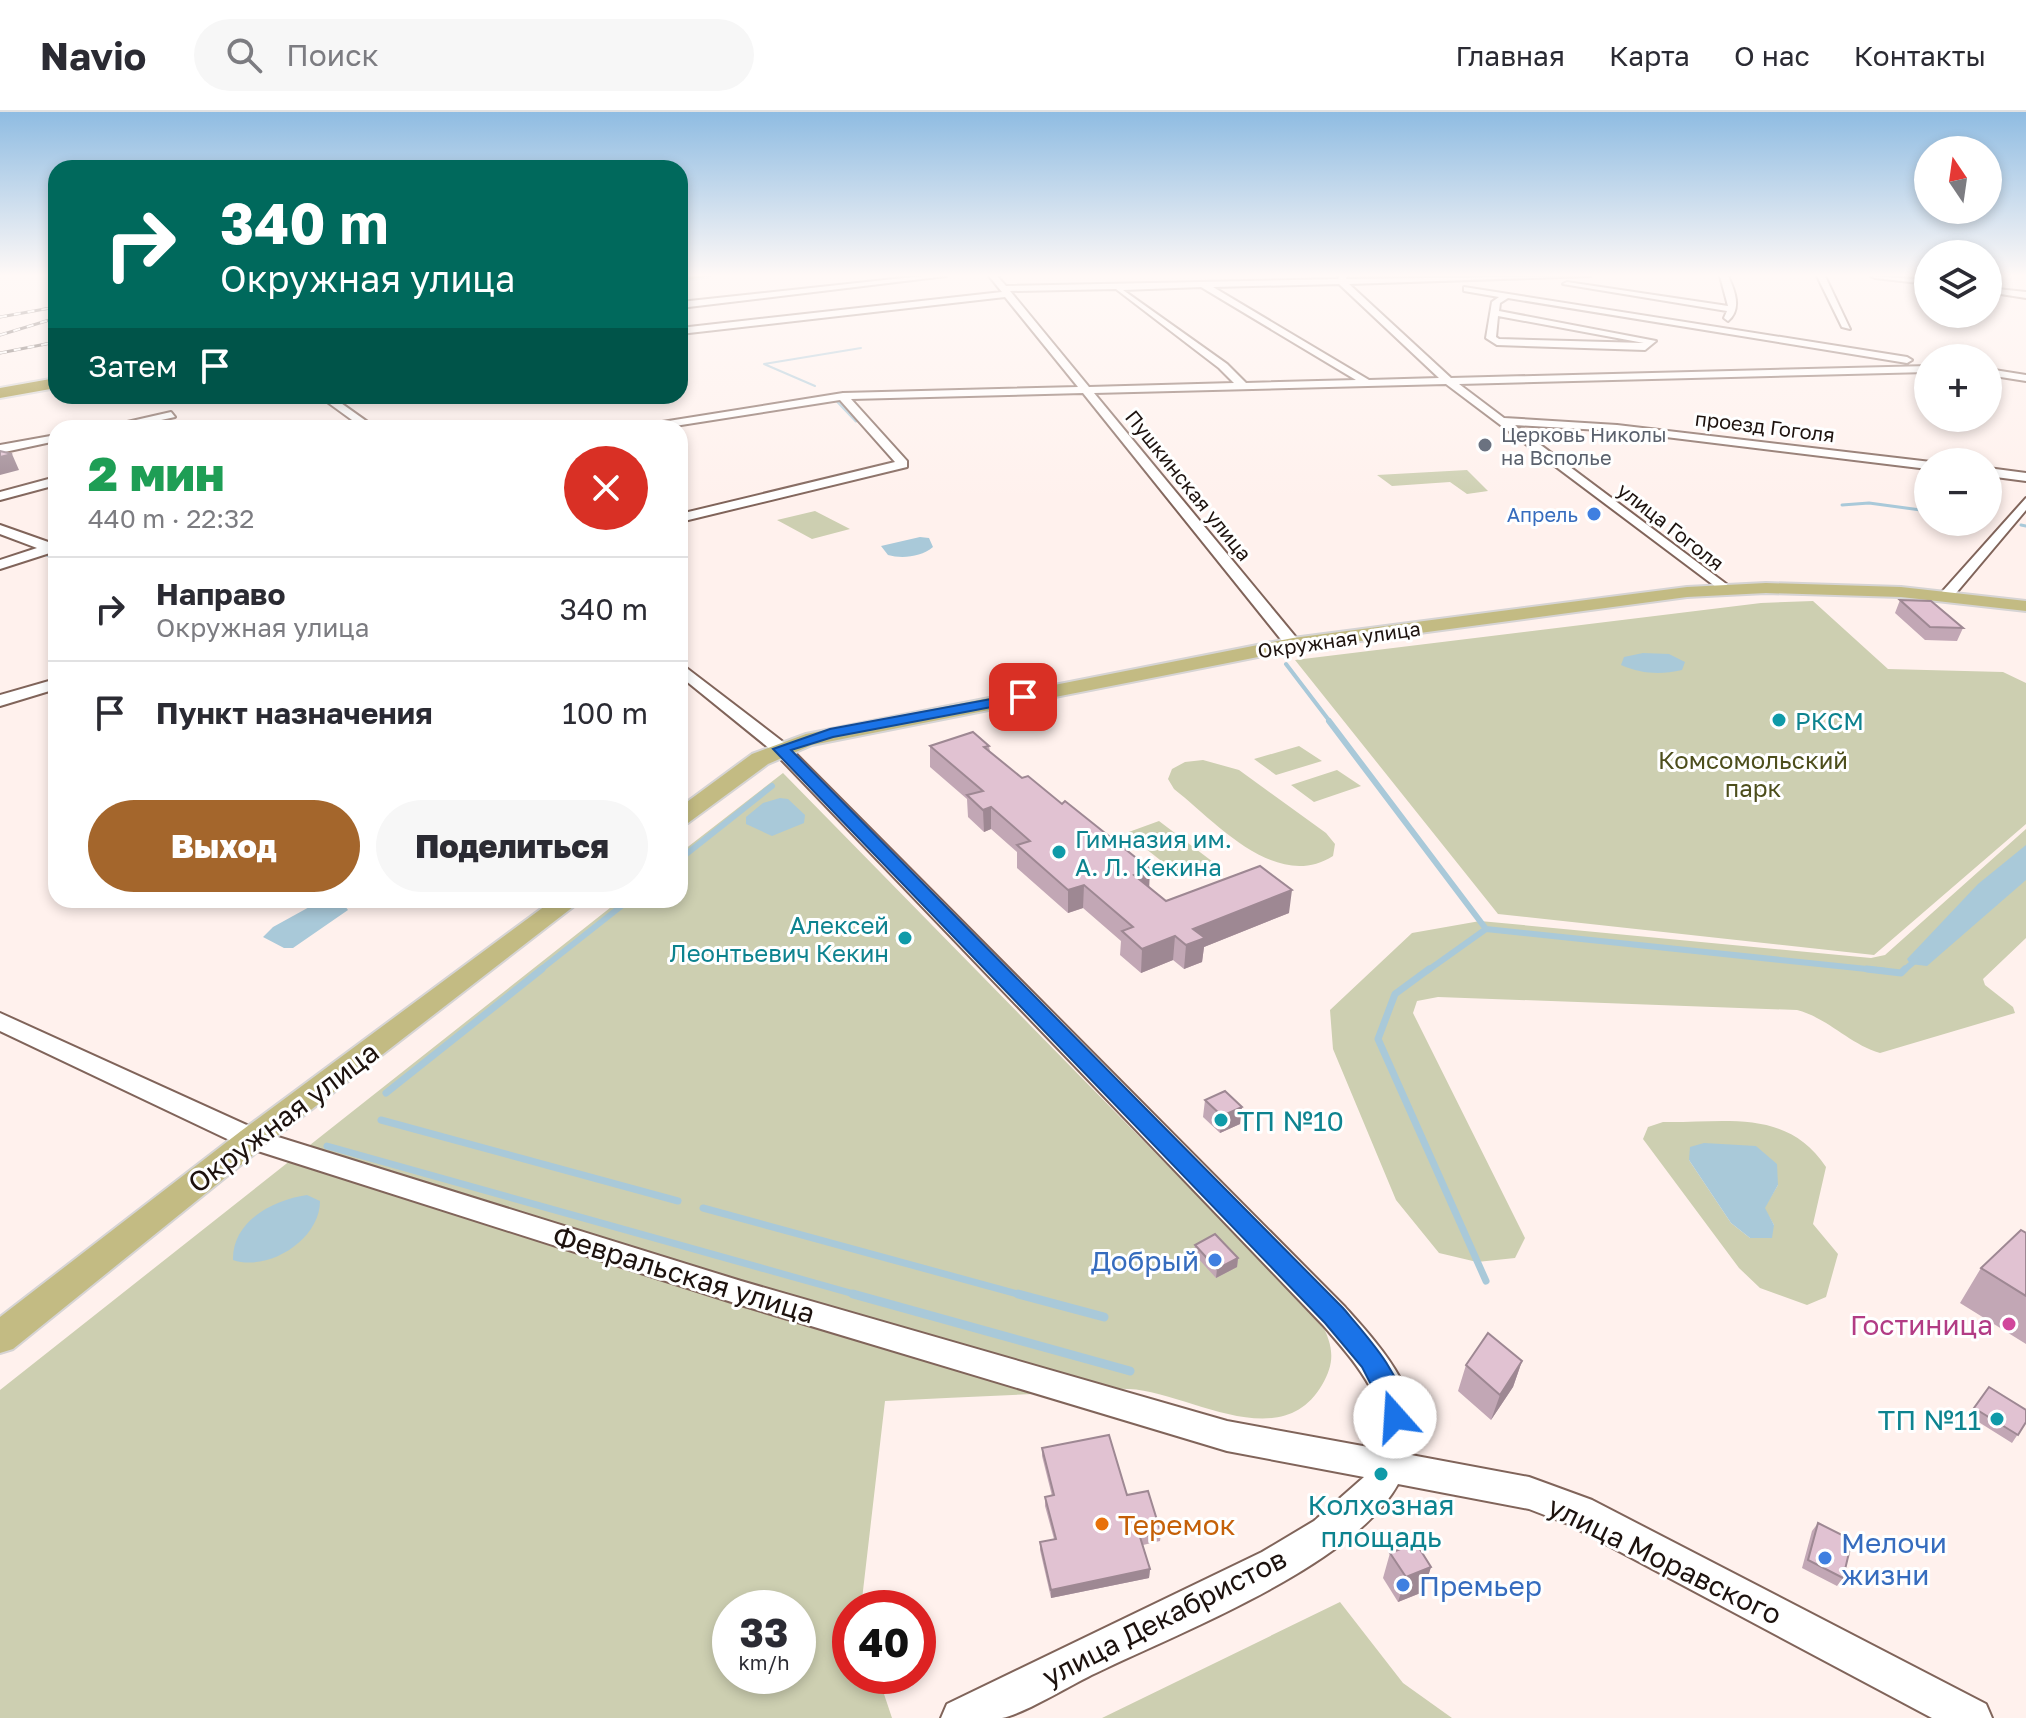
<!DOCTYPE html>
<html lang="ru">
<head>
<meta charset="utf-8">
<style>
  :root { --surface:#fff; --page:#f7f7f7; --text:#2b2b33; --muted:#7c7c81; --line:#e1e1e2; --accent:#a4662c }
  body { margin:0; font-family:"Golos Text",sans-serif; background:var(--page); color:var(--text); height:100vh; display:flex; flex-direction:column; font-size:30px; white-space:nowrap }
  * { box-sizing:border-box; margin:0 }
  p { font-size:26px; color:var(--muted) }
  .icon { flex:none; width:44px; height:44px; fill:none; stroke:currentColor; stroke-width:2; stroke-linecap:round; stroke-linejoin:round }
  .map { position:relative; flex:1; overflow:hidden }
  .sheet { position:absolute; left:48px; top:308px; width:640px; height:488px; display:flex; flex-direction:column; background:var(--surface); border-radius:24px; box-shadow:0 4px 12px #0003 }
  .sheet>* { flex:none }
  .guide { position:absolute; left:48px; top:48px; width:640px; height:244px; border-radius:24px; box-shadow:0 4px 12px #0003; background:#00695c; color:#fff; overflow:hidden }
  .needle { width:52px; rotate:347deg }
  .fabs { position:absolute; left:1914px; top:24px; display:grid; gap:16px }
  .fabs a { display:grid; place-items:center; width:88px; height:88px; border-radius:50%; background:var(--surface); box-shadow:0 4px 12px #0003; font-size:40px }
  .speed { position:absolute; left:712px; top:1478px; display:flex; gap:16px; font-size:40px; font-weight:700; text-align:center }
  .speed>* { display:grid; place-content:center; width:104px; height:104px; border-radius:50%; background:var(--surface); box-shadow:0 4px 12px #0003; line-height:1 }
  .speed small { font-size:20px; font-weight:400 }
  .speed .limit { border:12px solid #d22; background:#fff; color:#111 }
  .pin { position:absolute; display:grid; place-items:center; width:68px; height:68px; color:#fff; margin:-34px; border-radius:16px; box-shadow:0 4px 12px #0006 }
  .me { position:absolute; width:88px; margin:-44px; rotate:341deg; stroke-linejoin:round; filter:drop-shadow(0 0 6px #0008) }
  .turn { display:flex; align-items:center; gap:28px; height:168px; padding:0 40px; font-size:36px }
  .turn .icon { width:104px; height:104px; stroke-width:2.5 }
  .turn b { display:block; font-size:56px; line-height:68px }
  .then { display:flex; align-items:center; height:76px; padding:0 40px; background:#0003; gap:16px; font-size:30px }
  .round { display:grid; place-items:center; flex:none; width:84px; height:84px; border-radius:42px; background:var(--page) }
  .headline { display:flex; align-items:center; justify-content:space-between; height:136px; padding:0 40px }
  h1 { font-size:48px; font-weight:800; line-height:60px; color:#1e9e55 }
  .cta { display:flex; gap:16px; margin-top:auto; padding:16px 40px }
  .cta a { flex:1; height:92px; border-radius:48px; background:var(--accent); color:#fff; font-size:32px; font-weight:800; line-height:92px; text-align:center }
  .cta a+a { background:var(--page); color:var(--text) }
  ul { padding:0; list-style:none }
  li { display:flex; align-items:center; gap:24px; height:104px; padding:0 40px; border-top:2px solid var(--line) }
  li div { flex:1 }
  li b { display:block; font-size:30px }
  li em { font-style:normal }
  header { display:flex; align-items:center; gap:48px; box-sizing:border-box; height:112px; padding:0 40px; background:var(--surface); border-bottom:2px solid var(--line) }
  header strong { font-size:38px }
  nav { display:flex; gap:44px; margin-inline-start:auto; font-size:28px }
  .search { width:560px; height:72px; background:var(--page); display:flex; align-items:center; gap:20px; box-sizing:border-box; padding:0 28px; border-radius:44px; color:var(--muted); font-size:30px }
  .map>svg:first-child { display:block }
</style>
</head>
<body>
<header>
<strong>Navio</strong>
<div class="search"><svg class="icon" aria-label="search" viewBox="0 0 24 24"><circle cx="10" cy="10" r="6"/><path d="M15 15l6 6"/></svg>Поиск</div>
<nav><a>Главная</a><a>Карта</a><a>О нас</a><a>Контакты</a></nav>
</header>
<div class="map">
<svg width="2026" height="1606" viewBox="0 0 2026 1606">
  <rect width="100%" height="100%" fill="#fff1ed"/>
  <path fill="#cdcfb1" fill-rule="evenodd" d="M1467 358 1488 379 1467 382 1450 370 1392 374 1377 363Z
    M815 399 850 417 812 427 777 408Z
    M1813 489 1888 557 2003 560 2026 571V712L1874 843 1498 802 1295 548 1761 491Z
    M1299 634 1322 649 1276 663 1254 647Z
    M1203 648 1239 658 1326 721 1335 732 1333 744C1276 780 1216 710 1174 677L1168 667 1172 657 1185 650Z
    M1337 658 1361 674 1314 690 1291 673Z
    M783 661 1321 1210C1333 1234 1336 1249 1322 1273 1280 1345 1186 1279 1129 1277 1103 1275 1076 1279 1050 1281 995 1284 940 1286 885 1289L861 1496H850V1564H878L892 1606H0V1278L620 788H680V741ZM730 1496H798V1564H730Z
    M1159 709 1213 750 1179 763 1126 721Z
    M2026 717V826L1983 867 1985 873 2013 895 2015 901 1880 941C1849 932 1828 906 1797 898L1438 885 1417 889 1413 901 1525 1126 1515 1146 1477 1150 1439 1141 1396 1088 1333 937 1330 898 1412 821 1480 809 1871 846 1885 843Z
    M1663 1010C1726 1011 1787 996 1826 1055L1813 1112 1838 1142 1826 1185 1807 1193 1760 1176 1739 1156 1643 1027 1648 1015ZM1689 1048 1778 1073 1764 1096 1774 1113 1750 1126 1731 1111Z
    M1340 1490 1403 1571 1452 1606H1102Z"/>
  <path fill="#a9c9d9" d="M920 425 929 426 933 435C921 445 902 447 888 443L881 434Z
    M1643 541 1669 542 1685 550 1682 558C1660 563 1642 562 1621 553L1624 545Z
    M780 686 788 687 805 703 804 711 772 724 746 712V705L763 691Z
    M2026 733V768L1927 854 1910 852 1907 847 1978 772Z
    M322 788 345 794 348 798 293 836H284L263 825 273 815Z
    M1704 1031 1756 1034 1777 1052 1778 1073 1765 1096 1774 1113 1772 1126H1750L1731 1111 1689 1048 1690 1035Z
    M307 1083 320 1089C320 1128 268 1160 233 1148 232 1109 273 1088 307 1083Z"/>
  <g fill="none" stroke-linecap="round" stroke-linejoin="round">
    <path stroke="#a9c9d9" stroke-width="2" d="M815 274 764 252 861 236"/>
    <path stroke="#a9c9d9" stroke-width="3" d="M836 288 856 309
      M1842 393 1869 391 1928 399
      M2021 413 2026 414"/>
    <path stroke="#a9c9d9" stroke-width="4" d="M48 443 56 441
      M1286 552 1331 611"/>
    <path stroke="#a9c9d9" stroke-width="6" d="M1329 609 1486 817 1886 859
      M680 747 772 674
      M539 859 629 788
      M1427 859 1486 817
      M1903 859 1916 848"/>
    <path stroke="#a9c9d9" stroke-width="7" d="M1429 857 1395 882 1378 927 1486 1169
      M1867 857 1901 861 1905 857
      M386 981 542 857
      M381 1008 678 1089
      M327 1034 861 1184
      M703 1096 1025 1184"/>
    <path stroke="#a9c9d9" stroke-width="9" d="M853 1182 1130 1259
      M1018 1182 1104 1205"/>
    <defs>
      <path id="minor" d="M922 164H946L680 196V190Z
        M989 164H997L1006 174 1338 167 1339 164H1347L1346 167 1590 164 1349 172 1451 266 1928 254V260L1459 272 1504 306 1617 313 1931 350 1928 357 1617 319 1514 313 1729 474V480L1724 481 1446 272 1094 281 1299 529V535H1287L1083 281 851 287 907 349V355L680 410V402L895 350 840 288 662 316H635L637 314 843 281 1078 275 1005 185 680 222V216L1002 180ZM1339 172 1439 266 1369 268 1213 175ZM1201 175 1356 268 1246 271 1227 252 1123 178ZM1116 177 1219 256 1234 271 1089 275 1010 179Z
        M1720 164H1728C1735 179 1742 197 1728 209L1724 206 1727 199 1563 172 1567 170 1728 194Z
        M1817 164H1825L1850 217 1842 215Z
        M1871 164 1928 168V172L1875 166Z
        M1464 175 1907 245 1912 248 1907 251 1508 186 1500 191 1499 199 1656 229 1645 238 1497 233 1486 226 1492 190 1499 185 1464 179ZM1498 204 1644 231 1499 227 1496 225Z
        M1988 176 2026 180V186L1988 180Z
        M1988 257 2026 263V269L1988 263Z
        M319 284H331L376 316H363Z
        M171 300 175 305 124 316H101Z
        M56 323V329L0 341V333Z
        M1988 356 2026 361V369L1988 364Z
        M56 365V373L0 388V380Z
        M2026 386V398L1951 487H1941V481Z
        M0 413 51 431 56 430V439L0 457V448L37 436 0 422Z
        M680 551 787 633 1345 1195C1379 1233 1430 1287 1411 1343L1529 1365 1592 1388 1986 1592 1992 1606H1932L1568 1412 1529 1397 1398 1372C1353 1454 1180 1520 1096 1561 1072 1572 1026 1601 1002 1606 984 1606 960 1606 941 1606L947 1592 1262 1440 1314 1409 1364 1365 1227 1339 741 1193 242 1034 0 919V901L262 1020 741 1169 1227 1309 1379 1337C1393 1289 1352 1247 1323 1213L775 641 680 564Z
        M56 567V577L0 594V583Z"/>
      <path id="major" d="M1766 471 1901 475 2026 489V499L1901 485 1766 481 1687 485 1293 538 812 633 768 652 688 711 680 713V695L752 642 806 622 1293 526 1687 475Z
        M553 788H582L263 1035 13 1237 0 1241V1205L241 1019Z"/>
      <path id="highway" d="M680 164H710L680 169Z
        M56 266V276L0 286V276Z"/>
    </defs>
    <use href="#minor" stroke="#80645a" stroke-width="4"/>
    <use href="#major" stroke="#d6d4d4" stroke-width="4"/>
    <use href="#highway" stroke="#d6d4d4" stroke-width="4"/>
    <use href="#minor" fill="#fff" fill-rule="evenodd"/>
    <use href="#major" fill="#c3bb83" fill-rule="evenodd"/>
    <use href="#highway" fill="#9b8d31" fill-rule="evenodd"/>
    <defs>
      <path id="rail" d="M0 205 56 195
        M0 223 56 206
        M0 241 56 230"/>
    </defs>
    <use href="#rail" stroke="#5a4e4a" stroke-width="3"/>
    <use href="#rail" stroke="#fff" stroke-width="2" stroke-dasharray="7" stroke-linecap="butt"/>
  </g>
  <path fill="#c2a7b5" d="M1900 488 1963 516 1957 529 1925 528 1895 501Z
    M930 634H989L990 640 1166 789 1289 801 1204 835 1202 850 1184 857 1173 848 1141 861 1120 843 1121 829 1083 796 1068 801 1017 756V740L991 717 984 720 968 705 967 687 930 655Z
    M1205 988 1240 1012 1220 1021 1203 1005Z
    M2026 1121V1232L1960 1191 1981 1156Z
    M1195 1133 1238 1146 1237 1155 1216 1166 1194 1142Z
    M1522 1249 1513 1275 1491 1308 1458 1279 1466 1253Z
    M1989 1275 2026 1310 2012 1331 1969 1304Z
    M1042 1336 1127 1383 1161 1421 1160 1429 1143 1433 1150 1457 1149 1466 1051 1486 1040 1438V1430L1054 1427 1045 1394V1385L1052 1384 1042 1344Z
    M1818 1411 1843 1466 1837 1474 1802 1456 1812 1419Z
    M1390 1441 1431 1455 1423 1480 1398 1490 1383 1466Z"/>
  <path fill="#9e8893" d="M12 342 19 358 0 363V345Z
    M991 695V717L984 720 983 698Z
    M1150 757 1149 780 1134 763Z
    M1084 773 1083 796 1068 801V778Z
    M1292 778 1289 801 1204 835 1202 850 1184 857 1186 833 1193 817Z
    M1175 824 1173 848 1141 861 1142 837Z
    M1242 995 1240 1012 1220 1021 1222 1004Z
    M1238 1146 1237 1155 1216 1166 1217 1157Z
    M1522 1249 1513 1275 1491 1308 1500 1283Z
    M1431 1455 1423 1480 1398 1490 1406 1465Z
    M1150 1457 1149 1466 1051 1486V1478Z"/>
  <path fill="#e1c2d2" stroke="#9e8893" stroke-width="2" d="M0 339 12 342 0 345Z
    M1900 488 1931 489 1963 516 1930 515Z
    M973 620 989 634 984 635 1022 666 1028 664 1062 692 1065 689 1150 757 1134 763 1166 789 1260 754 1292 778 1193 817 1205 826 1186 833 1175 824 1142 837 1122 819 1133 815 1084 773 1068 778 1017 733 1030 729 991 695 983 698 967 683 983 679 930 634Z
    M1225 979 1242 995 1222 1004 1205 988Z
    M2021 1118 2026 1121V1184L1981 1156Z
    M1215 1122 1238 1146 1217 1157 1195 1133Z
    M1488 1221 1522 1249 1500 1283 1466 1253Z
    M1989 1275 2026 1298V1310L2018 1323 1974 1296Z
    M1109 1323 1127 1383 1148 1379 1161 1421 1140 1425 1150 1457 1051 1478 1040 1430 1056 1427 1045 1385 1054 1383 1042 1336Z
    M1818 1411 1852 1428 1843 1466 1808 1448Z
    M1416 1431 1431 1455 1406 1465 1390 1441Z"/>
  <linearGradient id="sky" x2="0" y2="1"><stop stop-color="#8fbce2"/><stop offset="0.42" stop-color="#fff9f7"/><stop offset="1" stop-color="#fff9f7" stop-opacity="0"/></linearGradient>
  <rect width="2026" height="389" fill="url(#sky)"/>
  <path fill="#1a73e8" stroke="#114b97" stroke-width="2" d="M1023 581 1031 585 1028 588 833 625 791 638 1343 1196C1371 1229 1401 1261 1409 1305L1405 1314 1395 1317 1386 1314 1379 1288 1362 1255 1325 1211 773 637 830 617Z"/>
  <circle fill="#6b7280" stroke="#fff" stroke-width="3" cx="1485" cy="333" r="8"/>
  <g fill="#3f7fe0" stroke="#fff" stroke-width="3">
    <circle cx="1594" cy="402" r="8"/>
    <circle cx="1215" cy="1148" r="8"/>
    <circle cx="1825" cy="1446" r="8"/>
    <circle cx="1403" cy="1473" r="8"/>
  </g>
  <g fill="#0f9aa8" stroke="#fff" stroke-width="3">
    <circle cx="1779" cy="608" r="8"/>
    <circle cx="1059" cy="740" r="8"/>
    <circle cx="905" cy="826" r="8"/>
    <circle cx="1221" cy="1008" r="8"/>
    <circle cx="1997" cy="1307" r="8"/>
    <circle cx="1381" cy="1362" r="8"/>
  </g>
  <circle fill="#d1479c" stroke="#fff" stroke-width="3" cx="2009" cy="1212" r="8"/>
  <circle fill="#e8710a" stroke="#fff" stroke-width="3" cx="1102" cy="1412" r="8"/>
  <g text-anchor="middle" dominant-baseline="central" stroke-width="6" stroke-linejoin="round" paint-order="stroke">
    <g font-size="20" fill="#1d120e" stroke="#fff">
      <text transform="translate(1765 314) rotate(7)">проезд Гоголя</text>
      <text transform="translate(1189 373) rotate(51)">Пушкинская улица</text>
      <text transform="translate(1671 414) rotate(38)">улица Гоголя</text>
      <text transform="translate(1339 527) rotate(-8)">Окружная улица</text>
    </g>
    <g font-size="20" fill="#5b616d" stroke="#fff" text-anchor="start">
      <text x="1501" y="322">Церковь Николы<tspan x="1501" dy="23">на Всполье</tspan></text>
    </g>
    <g font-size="20" fill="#366cbe" stroke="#fff" text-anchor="end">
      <text x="1578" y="402">Апрель</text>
    </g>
    <g font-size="24" fill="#0d838f" stroke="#fff" text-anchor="start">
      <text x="1795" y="608">РКСМ</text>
      <text x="1075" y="726">Гимназия им.<tspan x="1075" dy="28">А. Л. Кекина</tspan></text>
      <text x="889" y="812" text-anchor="end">Алексей<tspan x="889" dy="28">Леонтьевич Кекин</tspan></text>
    </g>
    <g font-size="24" fill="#4d4e1c" stroke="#fff">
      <text x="1753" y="647">Комсомольский<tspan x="1753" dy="28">парк</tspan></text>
    </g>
    <g font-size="28" fill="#1d120e" stroke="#fff">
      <text transform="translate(283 1005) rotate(-37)">Окружная улица</text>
      <text transform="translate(684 1162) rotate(17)">Февральская улица</text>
      <text transform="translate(1665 1448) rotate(26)">улица Моравского</text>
      <text transform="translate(1164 1505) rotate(-27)">улица Декабристов</text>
    </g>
    <g font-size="28" fill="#0d838f" stroke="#fff" text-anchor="start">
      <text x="1237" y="1008">ТП №10</text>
      <text x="1981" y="1307" text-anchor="end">ТП №11</text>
      <text x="1381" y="1392" text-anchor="middle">Колхозная<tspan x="1381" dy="32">площадь</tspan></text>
    </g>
    <g font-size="28" fill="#366cbe" stroke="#fff" text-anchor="start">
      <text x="1199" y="1148" text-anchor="end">Добрый</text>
      <text x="1841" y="1430">Мелочи<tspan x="1841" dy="32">жизни</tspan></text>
      <text x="1419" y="1473">Премьер</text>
    </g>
    <g font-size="28" fill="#b23c85" stroke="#fff" text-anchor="end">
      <text x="1993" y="1212">Гостиница</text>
    </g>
    <g font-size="28" fill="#c56008" stroke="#fff" text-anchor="start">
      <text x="1118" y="1412">Теремок</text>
    </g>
  </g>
</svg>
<div class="fabs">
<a><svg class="needle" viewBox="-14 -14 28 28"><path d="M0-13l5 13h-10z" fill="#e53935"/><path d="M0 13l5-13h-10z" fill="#7c7c81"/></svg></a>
<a><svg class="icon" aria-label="layers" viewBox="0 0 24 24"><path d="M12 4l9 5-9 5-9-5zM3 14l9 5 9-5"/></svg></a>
<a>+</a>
<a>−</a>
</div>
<div class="speed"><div>33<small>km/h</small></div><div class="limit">40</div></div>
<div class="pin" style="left:1023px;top:585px;background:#d93025"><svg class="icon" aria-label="arrive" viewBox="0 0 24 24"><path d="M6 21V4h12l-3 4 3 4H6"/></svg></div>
<svg class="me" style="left:1395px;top:1305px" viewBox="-20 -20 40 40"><circle r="19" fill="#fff"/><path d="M0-13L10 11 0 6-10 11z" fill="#1a73e8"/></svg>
<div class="guide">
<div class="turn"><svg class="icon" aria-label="right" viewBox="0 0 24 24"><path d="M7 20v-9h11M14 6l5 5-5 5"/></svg><div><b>340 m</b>Окружная улица</div></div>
<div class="then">Затем<svg class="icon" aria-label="arrive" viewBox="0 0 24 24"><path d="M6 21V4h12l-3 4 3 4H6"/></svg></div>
</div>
<section class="sheet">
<div class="headline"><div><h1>2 мин</h1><p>440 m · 22:32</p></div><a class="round" style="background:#d93025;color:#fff"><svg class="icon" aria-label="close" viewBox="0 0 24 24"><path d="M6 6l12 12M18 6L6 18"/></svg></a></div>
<ul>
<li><svg class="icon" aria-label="right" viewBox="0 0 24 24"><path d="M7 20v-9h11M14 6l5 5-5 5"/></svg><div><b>Направо</b><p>Окружная улица</p></div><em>340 m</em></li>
<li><svg class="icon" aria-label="arrive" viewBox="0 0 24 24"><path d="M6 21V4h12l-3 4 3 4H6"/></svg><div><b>Пункт назначения</b></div><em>100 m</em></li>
</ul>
<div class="cta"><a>Выход</a><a>Поделиться</a></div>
</section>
</div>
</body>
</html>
